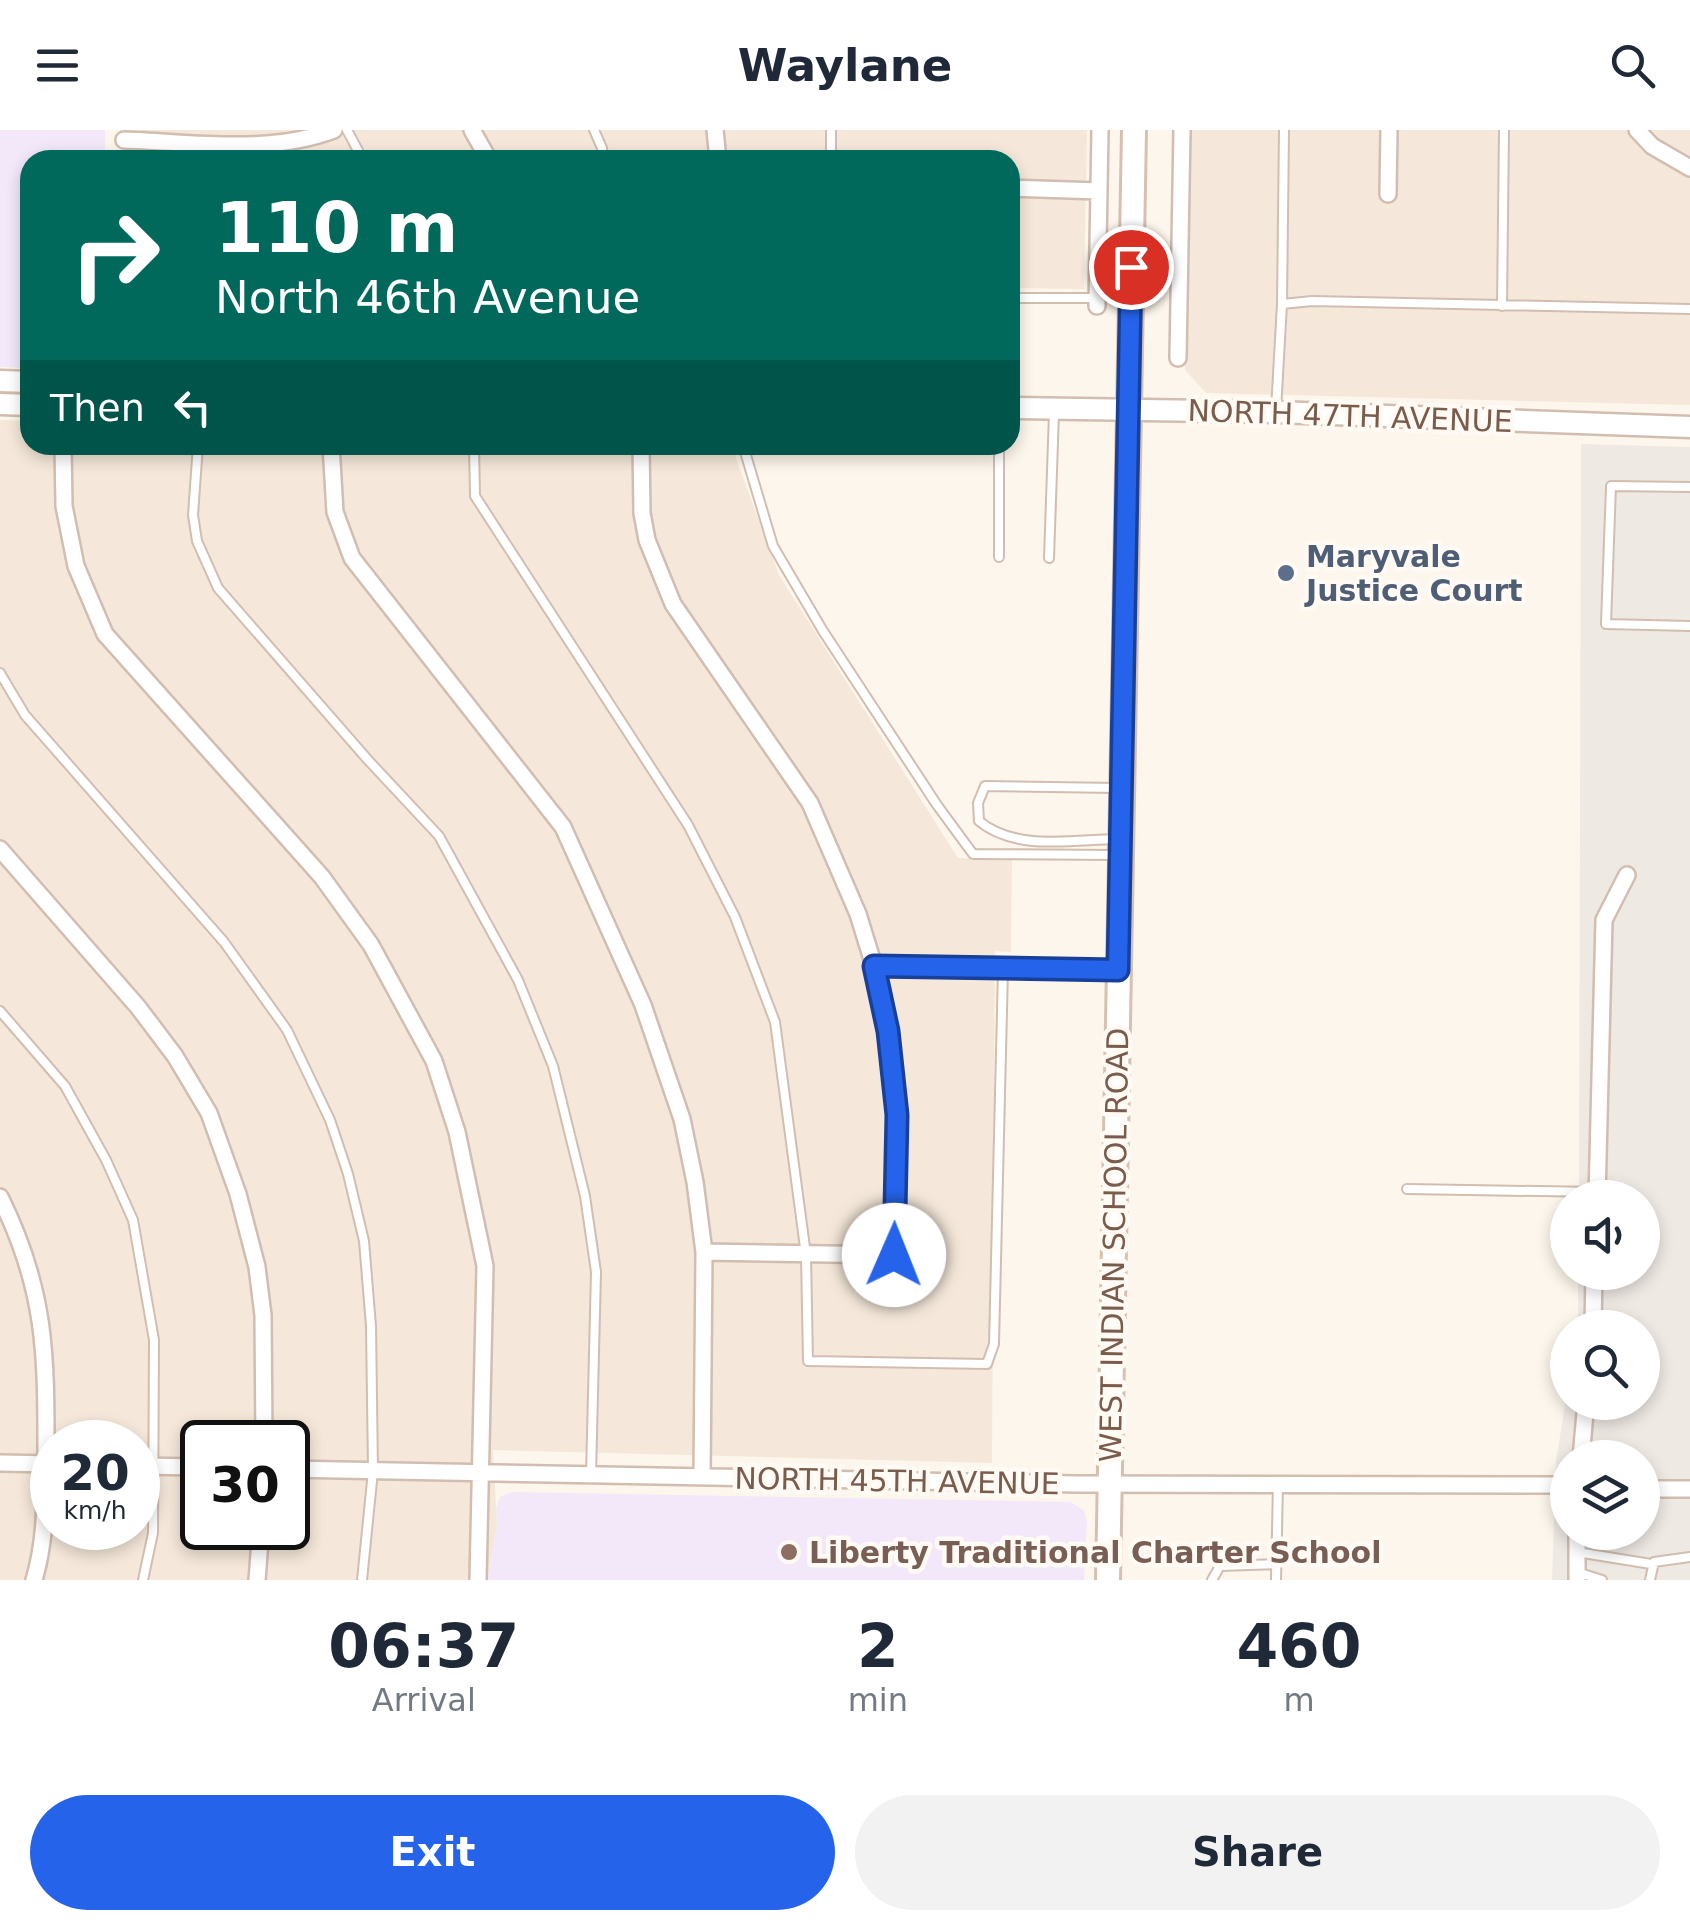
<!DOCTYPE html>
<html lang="en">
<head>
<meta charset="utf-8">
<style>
  :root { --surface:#fff; --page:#f2f2f3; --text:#1f2937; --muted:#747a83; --accent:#2563eb }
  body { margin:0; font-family:"DejaVu Sans",sans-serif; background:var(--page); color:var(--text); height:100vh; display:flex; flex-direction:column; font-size:38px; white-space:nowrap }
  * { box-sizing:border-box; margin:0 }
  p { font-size:32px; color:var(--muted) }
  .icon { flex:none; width:55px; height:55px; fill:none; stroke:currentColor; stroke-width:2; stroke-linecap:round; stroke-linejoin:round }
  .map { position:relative; height:1450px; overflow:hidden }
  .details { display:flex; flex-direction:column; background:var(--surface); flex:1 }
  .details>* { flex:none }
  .top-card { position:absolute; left:20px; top:20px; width:1000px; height:305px; border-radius:30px; box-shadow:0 5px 15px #0003; background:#00695c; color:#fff; overflow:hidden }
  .buttons { position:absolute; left:1550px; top:1050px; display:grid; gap:20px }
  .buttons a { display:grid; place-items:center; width:110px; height:110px; border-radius:50%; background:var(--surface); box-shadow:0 5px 15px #0003; font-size:50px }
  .speed { position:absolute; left:30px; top:1290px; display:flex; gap:20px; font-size:50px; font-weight:700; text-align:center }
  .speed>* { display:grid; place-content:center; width:130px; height:130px; border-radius:50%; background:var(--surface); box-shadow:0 5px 15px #0003; line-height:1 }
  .speed small { font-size:25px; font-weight:400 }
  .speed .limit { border:5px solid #111; border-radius:15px; background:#fff; color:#111 }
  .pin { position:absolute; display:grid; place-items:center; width:85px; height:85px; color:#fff; margin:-42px; border:5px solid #fff; border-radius:50%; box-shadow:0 2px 10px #0007 }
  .me { position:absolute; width:110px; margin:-55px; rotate:1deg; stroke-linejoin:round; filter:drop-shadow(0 0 8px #0008) }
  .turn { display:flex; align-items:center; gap:35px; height:210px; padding:0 30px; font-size:45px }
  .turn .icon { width:130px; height:130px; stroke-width:2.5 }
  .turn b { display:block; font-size:70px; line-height:85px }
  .then { display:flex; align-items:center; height:95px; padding:0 30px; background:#0003; gap:20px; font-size:38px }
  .eta { display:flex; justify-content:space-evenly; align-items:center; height:170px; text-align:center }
  .eta b { font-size:60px; font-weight:600; line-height:70px }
  .action { display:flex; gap:20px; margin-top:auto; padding:20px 30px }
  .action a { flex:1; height:115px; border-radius:60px; background:var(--accent); color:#fff; font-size:40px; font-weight:600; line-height:115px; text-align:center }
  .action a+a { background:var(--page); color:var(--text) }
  header { display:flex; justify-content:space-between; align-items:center; height:130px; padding:0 30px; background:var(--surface); font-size:45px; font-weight:600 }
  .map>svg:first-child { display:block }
</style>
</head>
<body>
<header><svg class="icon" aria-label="menu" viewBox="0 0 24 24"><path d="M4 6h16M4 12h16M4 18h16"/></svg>Waylane<svg class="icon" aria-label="search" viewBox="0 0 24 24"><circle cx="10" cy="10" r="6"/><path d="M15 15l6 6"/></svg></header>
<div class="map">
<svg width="1690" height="1450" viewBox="0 0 1690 1450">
  <rect width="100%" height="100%" fill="#fdf6ec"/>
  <path fill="#f5e8da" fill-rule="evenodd" d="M142 0H1087L1084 159 1010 158V30H142Z
    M1190 0H1690V275L1206 263 1185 240Z
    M0 290 30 291V315H731L779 445 958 728 1012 729 1011 822 995 821 992 1333 493 1320 497 1395 487 1450H0ZM52 1312H138V1398H52ZM202 1312H288V1398H202Z"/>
  <path fill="#efe9e4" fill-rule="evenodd" d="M1581 314 1690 317V1450H1552L1556 1332 1567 1261 1568 1272H1642V1198L1578 1197V1143L1642 1142V1068L1579 1067ZM1568 1328H1642V1402H1568Z"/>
  <path fill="#f3e8fa" d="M0 0H105V30H30V238L0 237Z
    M512 1362 1070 1372 1084 1380 1087 1392 1084 1450H487L497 1395 496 1378 500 1367Z"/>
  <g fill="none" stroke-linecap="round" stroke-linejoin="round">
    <defs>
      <path id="service" d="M347 0 363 30
        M594 0 602 18 603 30
        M831 0V30
        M1010 168H1095
        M1282 174 1312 171 1690 179
        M1502 176 1504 0
        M1276 280 1282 174 1284 0
        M198 315 193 385 197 411 218 458 368 630 439 706 518 850 553 936 585 1066 596 1142 591 1345
        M474 315 475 366 688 695 735 787 775 892 806 1125 808 1231 987 1234 994 1214 1003 839
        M743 315 773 416 823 501 937 675 973 724 1116 725
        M1690 357 1611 356 1606 494 1690 496
        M999 427V315
        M1049 428 1054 283
        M0 543 25 585 224 812 287 900 330 990 348 1044 364 1111 371 1196 373 1341 362 1450
        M1116 709C1071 710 1015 721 979 691L978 673 985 656 1117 658
        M0 881 65 956 106 1030 133 1090 154 1210 153 1403 143 1450
        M1407 1059 1597 1062
        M1577 1422 1651 1434
        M1577 1442 1602 1450
        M1212 1450 1220 1436 1277 1434
        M1276 1450 1278 1353
        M1650 1450 1654 1432 1690 1427"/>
      <path id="minor" d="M472 0 489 30
        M715 0 718 30
        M1637 0 1652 16 1690 38
        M124 10C192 12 268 25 334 0
        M1010 58 1099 61
        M1388 64 1389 0
        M1097 176 1100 0
        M1178 228 1182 0
        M63 315 64 376 76 436 105 504 322 747 371 815 434 931 457 1002 485 1136 478 1450
        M331 315 335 382 352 428 563 697 643 875 682 989 695 1052 704 1122 702 1347
        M641 315 642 383 647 410 673 474 810 673 858 784 874 836 894 940 897 985 895 1125 704 1122
        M0 719 138 877 175 926 209 983 238 1064 257 1137 263 1185 264 1312
        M874 836 1118 840
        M0 1067C47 1162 46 1226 46 1328 45 1370 46 1410 34 1450
        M1597 1068 1604 790 1627 745
        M1593 1198 1594 1142
        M1581 1328 1586 1272
        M0 1333 52 1334
        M138 1336 202 1337
        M288 1339 1076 1354 1568 1355
        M1642 1359H1690
        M257 1450 261 1398
        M1577 1450V1402"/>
      <path id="tertiary" d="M0 251 30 252
        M0 274 30 275
        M1010 278 1276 282 1690 297"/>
      <path id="secondary" d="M1108 1450 1134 0"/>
    </defs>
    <use href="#service" stroke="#d1beb0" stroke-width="12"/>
    <use href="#minor" stroke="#d1beb0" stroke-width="20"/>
    <use href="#tertiary" stroke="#d1beb0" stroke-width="25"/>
    <use href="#secondary" stroke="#d6c0b0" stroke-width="28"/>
    <use href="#service" stroke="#fff" stroke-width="8"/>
    <use href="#minor" stroke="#fff" stroke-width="15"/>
    <use href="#tertiary" stroke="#fff" stroke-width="20"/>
    <use href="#secondary" stroke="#fff" stroke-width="22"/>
  </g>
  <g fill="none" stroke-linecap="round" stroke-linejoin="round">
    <defs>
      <path id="route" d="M894 1125 897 985 888 901 874 836 1118 840 1131 137"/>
    </defs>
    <use href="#route" stroke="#184099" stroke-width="25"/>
    <use href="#route" stroke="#2563eb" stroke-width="18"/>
  </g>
  <circle fill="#5c6f8a" stroke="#fffaf3" stroke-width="4" cx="1286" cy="443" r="10"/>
  <circle fill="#8d6e63" stroke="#fffaf3" stroke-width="4" cx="789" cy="1422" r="10"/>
  <g text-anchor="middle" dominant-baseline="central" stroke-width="9" stroke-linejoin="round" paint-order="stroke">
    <g font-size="30" fill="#7a5c4d" stroke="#fffaf3">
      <text transform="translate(1350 286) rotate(2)">NORTH 47TH AVENUE</text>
      <text transform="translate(1114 1115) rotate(-89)">WEST INDIAN SCHOOL ROAD</text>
      <text transform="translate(897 1351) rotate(1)">NORTH 45TH AVENUE</text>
    </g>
    <g font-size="30" font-weight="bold" fill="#4e5e75" stroke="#fffaf3" text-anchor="start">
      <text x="1306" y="426">Maryvale<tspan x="1306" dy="34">Justice Court</tspan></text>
    </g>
    <g font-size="30" font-weight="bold" fill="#785e54" stroke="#fffaf3" text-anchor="start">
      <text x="809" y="1422">Liberty Traditional Charter School</text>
    </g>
  </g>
</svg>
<div class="buttons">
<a><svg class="icon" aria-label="sound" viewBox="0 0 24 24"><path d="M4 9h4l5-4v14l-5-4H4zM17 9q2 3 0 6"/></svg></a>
<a><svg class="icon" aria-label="search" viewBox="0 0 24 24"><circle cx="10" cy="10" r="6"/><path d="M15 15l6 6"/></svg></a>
<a><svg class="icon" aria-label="layers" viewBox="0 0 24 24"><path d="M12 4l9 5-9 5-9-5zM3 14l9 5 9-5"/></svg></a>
</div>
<div class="speed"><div>20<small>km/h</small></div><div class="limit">30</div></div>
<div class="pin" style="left:1131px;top:137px;background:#d93025"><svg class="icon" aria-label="arrive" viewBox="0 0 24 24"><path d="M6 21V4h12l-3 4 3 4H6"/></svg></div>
<svg class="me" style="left:894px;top:1125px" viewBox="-20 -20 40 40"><circle r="19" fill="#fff"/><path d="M0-13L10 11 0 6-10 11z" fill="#2563eb"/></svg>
<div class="top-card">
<div class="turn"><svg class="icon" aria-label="right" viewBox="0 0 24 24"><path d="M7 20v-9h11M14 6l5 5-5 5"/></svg><div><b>110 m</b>North 46th Avenue</div></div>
<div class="then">Then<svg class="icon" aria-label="left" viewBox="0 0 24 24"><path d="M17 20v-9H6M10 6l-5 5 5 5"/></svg></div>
</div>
</div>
<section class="details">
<div class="eta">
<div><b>06:37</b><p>Arrival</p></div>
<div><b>2</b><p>min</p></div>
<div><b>460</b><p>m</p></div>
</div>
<div class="action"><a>Exit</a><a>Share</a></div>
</section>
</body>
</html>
